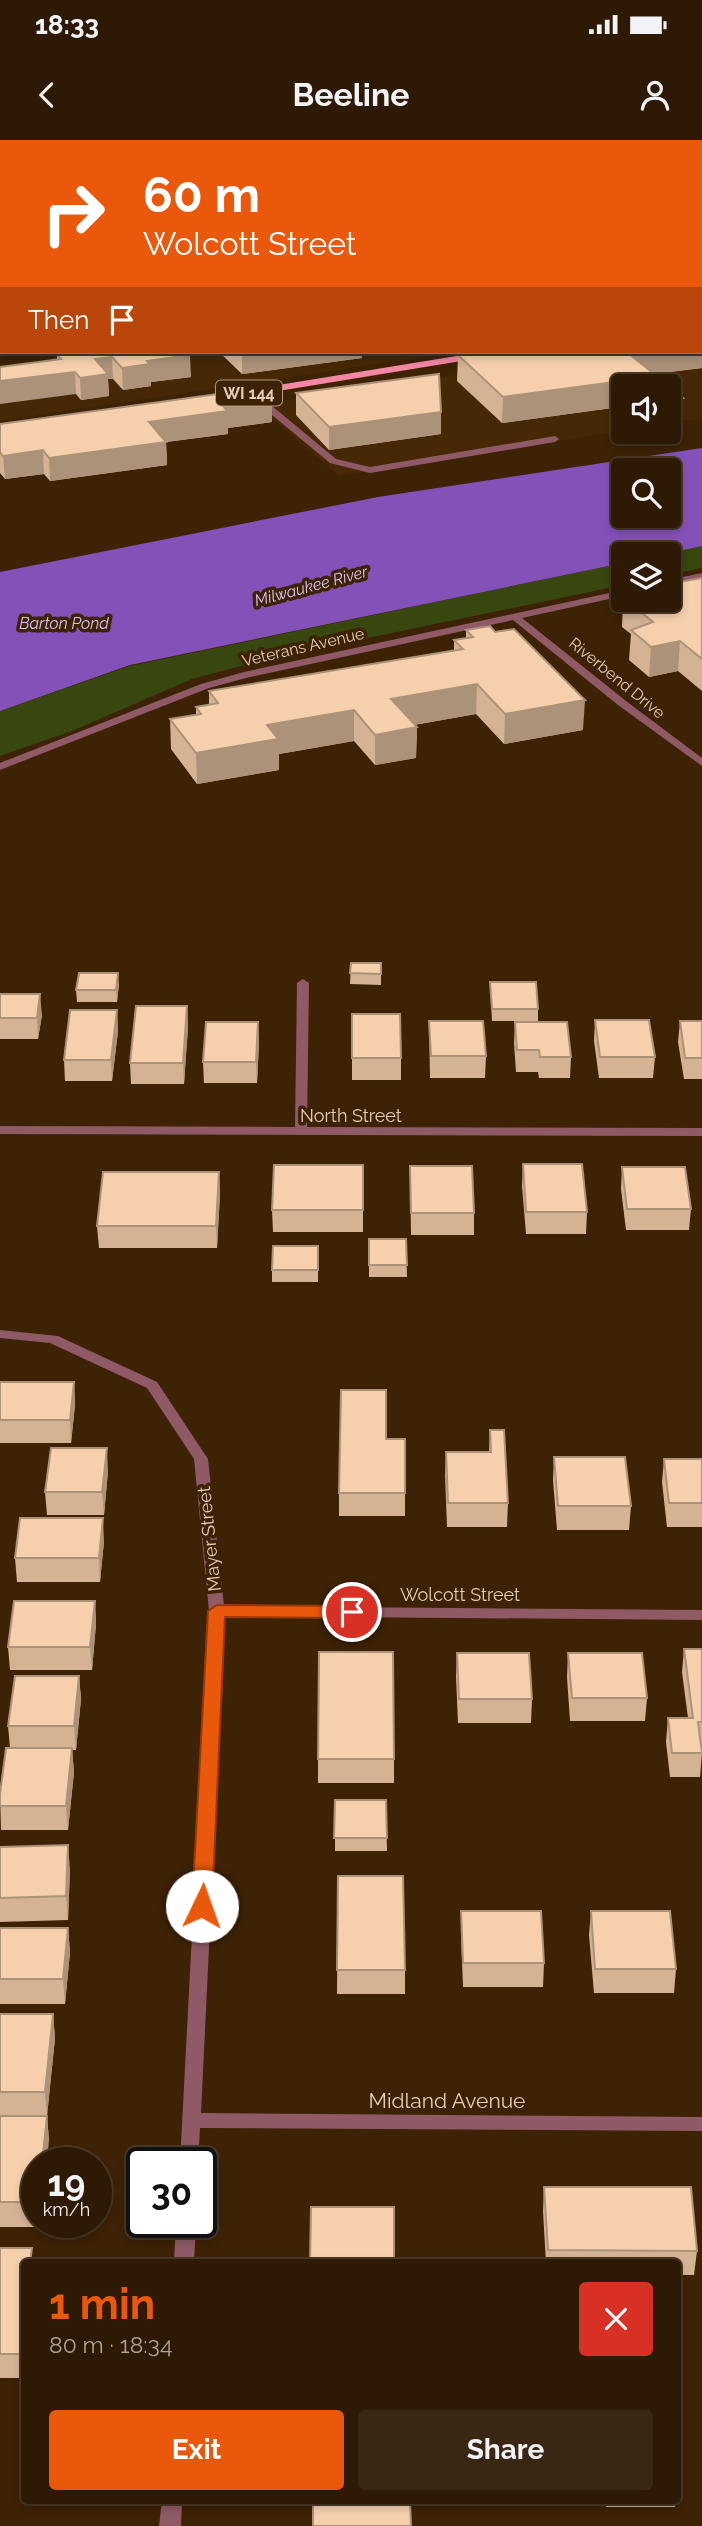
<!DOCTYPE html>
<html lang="en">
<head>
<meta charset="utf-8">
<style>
  :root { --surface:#2e1a04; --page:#3a2713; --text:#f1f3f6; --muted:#a7a19a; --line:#493826; --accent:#ea580c }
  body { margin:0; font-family:Raleway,sans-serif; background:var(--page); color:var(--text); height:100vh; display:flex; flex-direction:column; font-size:26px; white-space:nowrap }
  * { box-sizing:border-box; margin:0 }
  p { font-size:23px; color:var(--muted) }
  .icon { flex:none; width:38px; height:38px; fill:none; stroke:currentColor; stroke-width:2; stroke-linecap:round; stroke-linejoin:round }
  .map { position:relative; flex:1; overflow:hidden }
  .panel { position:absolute; left:21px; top:2119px; width:660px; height:245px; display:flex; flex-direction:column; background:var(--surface); border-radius:7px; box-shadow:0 4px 10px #0003,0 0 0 2px var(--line) }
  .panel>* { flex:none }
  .hud { position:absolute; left:0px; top:0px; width:704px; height:214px; box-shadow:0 4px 10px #0003,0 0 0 2px var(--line); background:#ea580c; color:#fff; overflow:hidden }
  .fabs { position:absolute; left:611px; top:234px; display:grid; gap:14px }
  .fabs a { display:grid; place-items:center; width:70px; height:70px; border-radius:7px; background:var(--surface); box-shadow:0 4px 10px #0003,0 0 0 2px var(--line); font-size:35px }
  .speed { position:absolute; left:21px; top:2007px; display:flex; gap:14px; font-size:35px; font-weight:700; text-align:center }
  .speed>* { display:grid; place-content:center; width:91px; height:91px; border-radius:50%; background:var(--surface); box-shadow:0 4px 10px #0003,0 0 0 2px var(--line); line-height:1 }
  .speed small { font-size:18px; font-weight:400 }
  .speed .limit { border:4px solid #111; border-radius:10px; background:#fff; color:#111 }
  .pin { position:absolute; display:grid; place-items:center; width:60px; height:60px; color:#fff; margin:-30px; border:4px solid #fff; border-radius:50%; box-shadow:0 2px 7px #0007 }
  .me { position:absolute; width:77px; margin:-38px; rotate:3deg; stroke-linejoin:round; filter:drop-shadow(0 0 5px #0008) }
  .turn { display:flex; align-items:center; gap:24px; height:147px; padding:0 28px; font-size:32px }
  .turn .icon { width:91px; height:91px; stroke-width:2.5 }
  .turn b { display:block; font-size:49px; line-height:60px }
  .then { display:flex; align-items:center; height:66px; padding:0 28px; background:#0003; gap:14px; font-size:26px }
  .round { display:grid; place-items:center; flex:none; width:74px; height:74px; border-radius:7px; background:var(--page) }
  .head { display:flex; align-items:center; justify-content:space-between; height:119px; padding:0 28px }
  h1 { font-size:42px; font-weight:700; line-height:52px; color:var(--accent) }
  .action { display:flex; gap:14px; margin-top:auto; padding:14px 28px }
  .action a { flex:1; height:80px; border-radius:7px; background:var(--accent); color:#fff; font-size:28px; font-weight:700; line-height:80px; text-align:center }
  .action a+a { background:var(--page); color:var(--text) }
  .status { display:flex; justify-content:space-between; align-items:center; height:49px; padding:0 35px; background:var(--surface); direction:ltr }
  .status svg { height:19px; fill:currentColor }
  header { display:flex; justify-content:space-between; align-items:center; height:91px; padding:0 28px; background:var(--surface); font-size:32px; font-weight:700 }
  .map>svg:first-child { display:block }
</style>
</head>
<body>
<div class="status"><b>18:33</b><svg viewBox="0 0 49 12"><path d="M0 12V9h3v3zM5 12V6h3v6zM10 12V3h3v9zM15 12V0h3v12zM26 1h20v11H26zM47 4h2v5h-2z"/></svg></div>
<header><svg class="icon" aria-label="back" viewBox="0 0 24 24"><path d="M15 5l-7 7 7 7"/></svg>Beeline<svg class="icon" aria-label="person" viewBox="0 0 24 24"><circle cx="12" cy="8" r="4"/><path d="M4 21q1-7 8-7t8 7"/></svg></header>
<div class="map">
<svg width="702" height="2386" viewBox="0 0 702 2386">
  <rect width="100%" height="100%" fill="#3d2205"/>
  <path fill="#462804" d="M147 212H457L0 281V230Z
    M609 212 702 219V278L669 283 668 247H623V291L339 336 258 266 253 265Z"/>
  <path fill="#37470f" d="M702 406V428L669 435 668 415H661Z
    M623 423V445L267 519 192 539 72 591 0 616V571L130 526Z"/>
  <path fill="#8451b8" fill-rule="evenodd" d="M702 308V406L661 415H623V423L130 525 0 571V432L378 357ZM623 331H668V376H623Z"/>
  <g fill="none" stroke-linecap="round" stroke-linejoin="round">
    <path fill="#8f5a66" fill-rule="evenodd" d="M0 0 4 1 5 2 0 4Z
      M335 0H341V2H335Z
      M0 89H2V93H0Z
      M254 256H260L336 319 370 327 555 296 559 299 555 302 370 333 330 323 254 260Z"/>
    <path fill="#8f5a66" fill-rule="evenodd" d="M175 0H181V2H175Z
      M480 0H486V2H480Z
      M0 50H2V54H0Z
      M0 168H2V172H0Z
      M702 433V439L668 446V440Z
      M623 450V456L522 478 626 561 702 618V626L618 565 513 480 246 538 209 548 0 630V623L201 544 244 532Z
      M303 839 309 843 307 987 702 988V996L0 994V986L295 987 297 843Z
      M0 1190 58 1196 157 1242 208 1319 224 1466 702 1470V1480L225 1476 201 1973 702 1977V1991L200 1988 198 2023H180L209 1471 194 1319 147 1248 50 1203 0 1198Z
      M176 2082H196L194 2123H174Z
      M162 2361H182L181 2386H159Z"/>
    <path fill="#f487a3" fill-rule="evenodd" d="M481 212H503L498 215 242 257 237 254 242 251Z"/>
  </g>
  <path fill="#d4b394" d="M226 0H273L272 2H226Z
    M374 0H416V2H374Z
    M0 106H2V141H0Z
    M702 199V228L654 234 683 258 681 284 668 286V247H623V278L612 268 502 283 457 241 458 215Z
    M61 212H187L191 237 151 242V246L123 250 113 239H108L109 256 81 260 76 254 57 220V214L61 213Z
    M219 212H362V218L242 234Z
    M296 253 441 294 329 310 296 275Z
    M272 259V282L228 288V294L166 302 167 325 50 341 44 334 5 339 0 333V284Z
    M702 438V551L678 531 649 537 629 520 631 494 622 487 623 460H668Z
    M466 490 583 590 504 604 476 574 414 585 417 587 416 618 375 625 354 601 279 614V630L197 644 171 609 170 579 196 575V567L209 565V551L454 511V500L466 498Z
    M351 823H381V845L350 844Z
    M490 842 538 869V881H492Z
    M119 844 117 862H77L76 850Z
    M0 854 42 875 38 899H0Z
    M187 866 188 887 184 944H131L130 923Z
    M117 870 118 891 112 941H65L64 920Z
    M352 874 401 918V940H352Z
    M595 880 655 917 653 938H599L594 901Z
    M429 881 486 916 485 938H430Z
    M680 881H702V939H684L678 902Z
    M258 882 259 903 257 943H204L203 922Z
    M515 882 571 917 570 938H539L538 932H516L514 903Z
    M523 1024 587 1072 586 1094H526L522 1046Z
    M363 1025V1092H273L272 1070Z
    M410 1026 474 1073V1095H411Z
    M622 1027 691 1069 689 1090H626L621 1049Z
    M219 1032 220 1054 217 1108H99L97 1086Z
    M369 1099H406L407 1137H369Z
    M318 1106V1142H272V1130Z
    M0 1242H74L75 1265 71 1303H0Z
    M490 1290 508 1363 507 1387H447L445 1335 446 1312H489Z
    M386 1299 405 1353V1376H339V1353Z
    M554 1317 631 1366 629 1390H557L553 1340Z
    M664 1319H702V1387H667L662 1342Z
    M108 1331 104 1375H47L45 1352Z
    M104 1401 100 1442H17L15 1418Z
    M95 1461 96 1484 92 1530H10L8 1507Z
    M684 1509H702V1606H701L702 1613 700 1637H670L666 1602 668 1578H688L682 1532Z
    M457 1513 532 1559 531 1583H458L456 1537Z
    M568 1513 647 1558 645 1581H570L567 1537Z
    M79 1536 81 1559 76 1610H72L74 1632 68 1690H1L0 1654 10 1608 8 1586Z
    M318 1619H394V1643H318Z
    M335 1660H386L387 1711H335Z
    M0 1707 70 1729 68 1780 0 1782Z
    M338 1736 405 1830V1854H337Z
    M461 1771 544 1823 543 1847H463L461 1795Z
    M591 1771 676 1829 674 1853H594L589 1795Z
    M0 1788H68L70 1812 65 1864H0Z
    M0 1874H53L55 1898 47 1976 49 2000 37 2023V2082H41V2087H0Z
    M544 2047 697 2111 694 2135H677V2123H546L543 2071Z
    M0 2108H32L24 2238H0Z
    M606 2361H676L675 2367H606Z"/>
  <path fill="#ac9278" d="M702 202V228L626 237 627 212H702Z
    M242 212H362V218L242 234Z
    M190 215 191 237 151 242V246L123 250 122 228 147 221Z
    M112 217 113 239H108L109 256 81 260 80 238 95 219Z
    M75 232 76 254 0 264V241Z
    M614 242 612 268 502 283 503 257Z
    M683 258 681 284 668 286V259Z
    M272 259V282L228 288V294L166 302 167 325 50 341 49 318 149 282 223 266Z
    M441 272V294L329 310V287Z
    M43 310 44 334 5 339 3 316Z
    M680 501 678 531 649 537 651 507Z
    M477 544 476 574 391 589V559Z
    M585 560 583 590 504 604 505 574Z
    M354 570V601L279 614V630L197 644 196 613 267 585Z
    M417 587 416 618 375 625V595Z
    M118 833 119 844 117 862 116 850Z
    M40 854 42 875 38 899 37 878Z
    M187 866 188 887 184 944 183 923Z
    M117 870 118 891 112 941 111 920Z
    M258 882 259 903 257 943 256 922Z
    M219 1032 220 1054 217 1108 216 1086Z
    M74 1242 75 1265 71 1303 70 1280Z
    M107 1308 108 1331 104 1375 102 1352Z
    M103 1378 104 1401 100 1442 99 1418Z
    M95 1461 96 1484 92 1530 90 1507Z
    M79 1536 81 1559 76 1610 74 1586Z
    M72 1608 74 1632 68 1690 66 1666Z
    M68 1705 70 1729 68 1780 66 1756Z
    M68 1788 70 1812 65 1864 63 1839Z
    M53 1874 55 1898 47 1976 45 1952Z
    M47 1976 49 2000 47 2023H42Z
    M24 2184V2238L22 2214Z"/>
  <path fill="#f6d0ac" stroke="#ac9278" stroke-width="2" d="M106 0H128V2H106Z
    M545 0H583L584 2H545Z
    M52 1H84L52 2Z
    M0 52H2V67H0Z
    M0 106H2V126H0Z
    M66 212H187L190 215 147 221 150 224 122 228 112 217 95 219 108 234 80 238 75 232 0 241V227L61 219 57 214 67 213Z
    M482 212H627L683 258 668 259V247H623V250L614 242 503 257 458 215Z
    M439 234 441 272 329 287 296 253Z
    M261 248 272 259 223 266 227 271 149 282 166 302 49 318 43 310 3 316 0 312V284Z
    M702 438V519L680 501 651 507 631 490 653 482 626 460H668V444Z
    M490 486 495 492 514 489 585 560 505 574 477 544 391 559 417 587 375 595 354 570 267 585 278 599 196 613 170 579 201 574 196 567 218 563 209 551 463 509 454 500 473 497 466 490Z
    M351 823H381V834L350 833Z
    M79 833H118L116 850H76Z
    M490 842H536L538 869H492Z
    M0 854H40L37 878H0Z
    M136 866H187L183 923H130Z
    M70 870H117L111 920H64Z
    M352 874H400L401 918H352Z
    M595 880H649L655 917H600Z
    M429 881H483L486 916H431Z
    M680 881H702V918H685Z
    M206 882H258L256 922H203Z
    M515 882H567L571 917H540L539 910H517Z
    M523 1024H582L587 1072H526Z
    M274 1025H363V1070H272Z
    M410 1026H472L474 1073H411Z
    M622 1027H685L691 1069H627Z
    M103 1032H219L216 1086H97Z
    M369 1099H406L407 1125H369Z
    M273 1106H318V1130H272Z
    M0 1242H74L70 1280H0Z
    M341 1250H386V1299H405V1353H339Z
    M490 1290H504L508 1363H448L446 1312H491Z
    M51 1308H107L102 1352H45Z
    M554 1317H625L631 1366H558Z
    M664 1319H702V1363H669Z
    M20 1378H103L99 1418H15Z
    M14 1461H95L90 1507H8Z
    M684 1509H702V1582H698L702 1613H672L668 1578H693Z
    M319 1512H393L394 1619H318Z
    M457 1513H529L532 1559H459Z
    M568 1513H642L647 1558H572Z
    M15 1536H79L74 1586H8Z
    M6 1608H72L66 1666H0V1654Z
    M335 1660H386L387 1698H334Z
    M68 1705 66 1756 0 1758V1707Z
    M338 1736H403L405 1830H337Z
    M461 1771H541L544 1823H463Z
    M591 1771H670L676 1829H595Z
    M0 1788H68L63 1839H0Z
    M0 1874H53L45 1952H0Z
    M0 1976H47L42 2023H37V2062H0Z
    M544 2047H691L697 2111 548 2110Z
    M311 2067H394V2123H310Z
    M0 2108H32L30 2123H24V2184L22 2214H0Z
    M313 2361H410L411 2386H313Z"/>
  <path fill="#ea580c" stroke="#983908" stroke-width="2" d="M217 1465 352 1466 360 1472 352 1478 225 1477 212 1766 209 1771 202 1773 195 1771 192 1766 208 1471Z"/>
  <g text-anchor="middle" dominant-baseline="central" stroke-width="7" stroke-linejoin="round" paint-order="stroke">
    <rect fill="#3d2205" stroke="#b19a84" stroke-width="2" x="216" y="240.5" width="66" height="25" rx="5"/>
    <g font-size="16" font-weight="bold" fill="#e3cdba">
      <text x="249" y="253">WI 144</text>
    </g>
    <g font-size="16" font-style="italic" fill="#dac4f8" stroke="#3d2205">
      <text transform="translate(311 446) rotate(-15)">Milwaukee River</text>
      <text x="64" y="483">Barton Pond</text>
    </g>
    <g font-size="16" fill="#e3cdba" stroke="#3d2205">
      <text transform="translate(303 507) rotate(-13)">Veterans Avenue</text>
      <text transform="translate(617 538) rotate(39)">Riverbend Drive</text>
    </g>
    <g font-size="18" fill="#e3cdba" stroke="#3d2205">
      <text x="351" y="975">North Street</text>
      <text transform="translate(209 1399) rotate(-96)">Mayer Street</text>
      <text x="460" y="1454">Wolcott Street</text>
    </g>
    <g font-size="21" fill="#e3cdba" stroke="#3d2205">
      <text x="447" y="1960">Midland Avenue</text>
    </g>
  </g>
</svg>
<div class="fabs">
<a><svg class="icon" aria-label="sound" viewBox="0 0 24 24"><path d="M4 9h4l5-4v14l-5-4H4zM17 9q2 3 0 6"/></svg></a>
<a><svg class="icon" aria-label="search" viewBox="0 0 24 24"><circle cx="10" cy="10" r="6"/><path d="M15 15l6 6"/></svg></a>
<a><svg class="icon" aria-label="layers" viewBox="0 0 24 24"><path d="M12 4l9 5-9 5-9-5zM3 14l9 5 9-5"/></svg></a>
</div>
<div class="speed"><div>19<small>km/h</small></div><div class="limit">30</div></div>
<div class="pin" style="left:352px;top:1472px;background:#d93025"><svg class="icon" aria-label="arrive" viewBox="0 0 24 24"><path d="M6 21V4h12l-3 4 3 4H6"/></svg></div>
<svg class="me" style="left:202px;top:1766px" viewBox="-20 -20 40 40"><circle r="19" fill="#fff"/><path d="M0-13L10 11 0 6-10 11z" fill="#ea580c"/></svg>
<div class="hud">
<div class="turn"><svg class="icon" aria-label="right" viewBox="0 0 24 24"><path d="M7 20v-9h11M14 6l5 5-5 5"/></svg><div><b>60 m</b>Wolcott Street</div></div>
<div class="then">Then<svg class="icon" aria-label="arrive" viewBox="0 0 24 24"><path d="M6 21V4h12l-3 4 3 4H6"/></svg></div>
</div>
<section class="panel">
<div class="head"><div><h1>1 min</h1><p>80 m · 18:34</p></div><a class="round" style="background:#d93025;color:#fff"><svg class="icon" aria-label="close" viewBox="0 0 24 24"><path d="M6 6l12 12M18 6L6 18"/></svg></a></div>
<div class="action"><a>Exit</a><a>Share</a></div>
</section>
</div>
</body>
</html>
